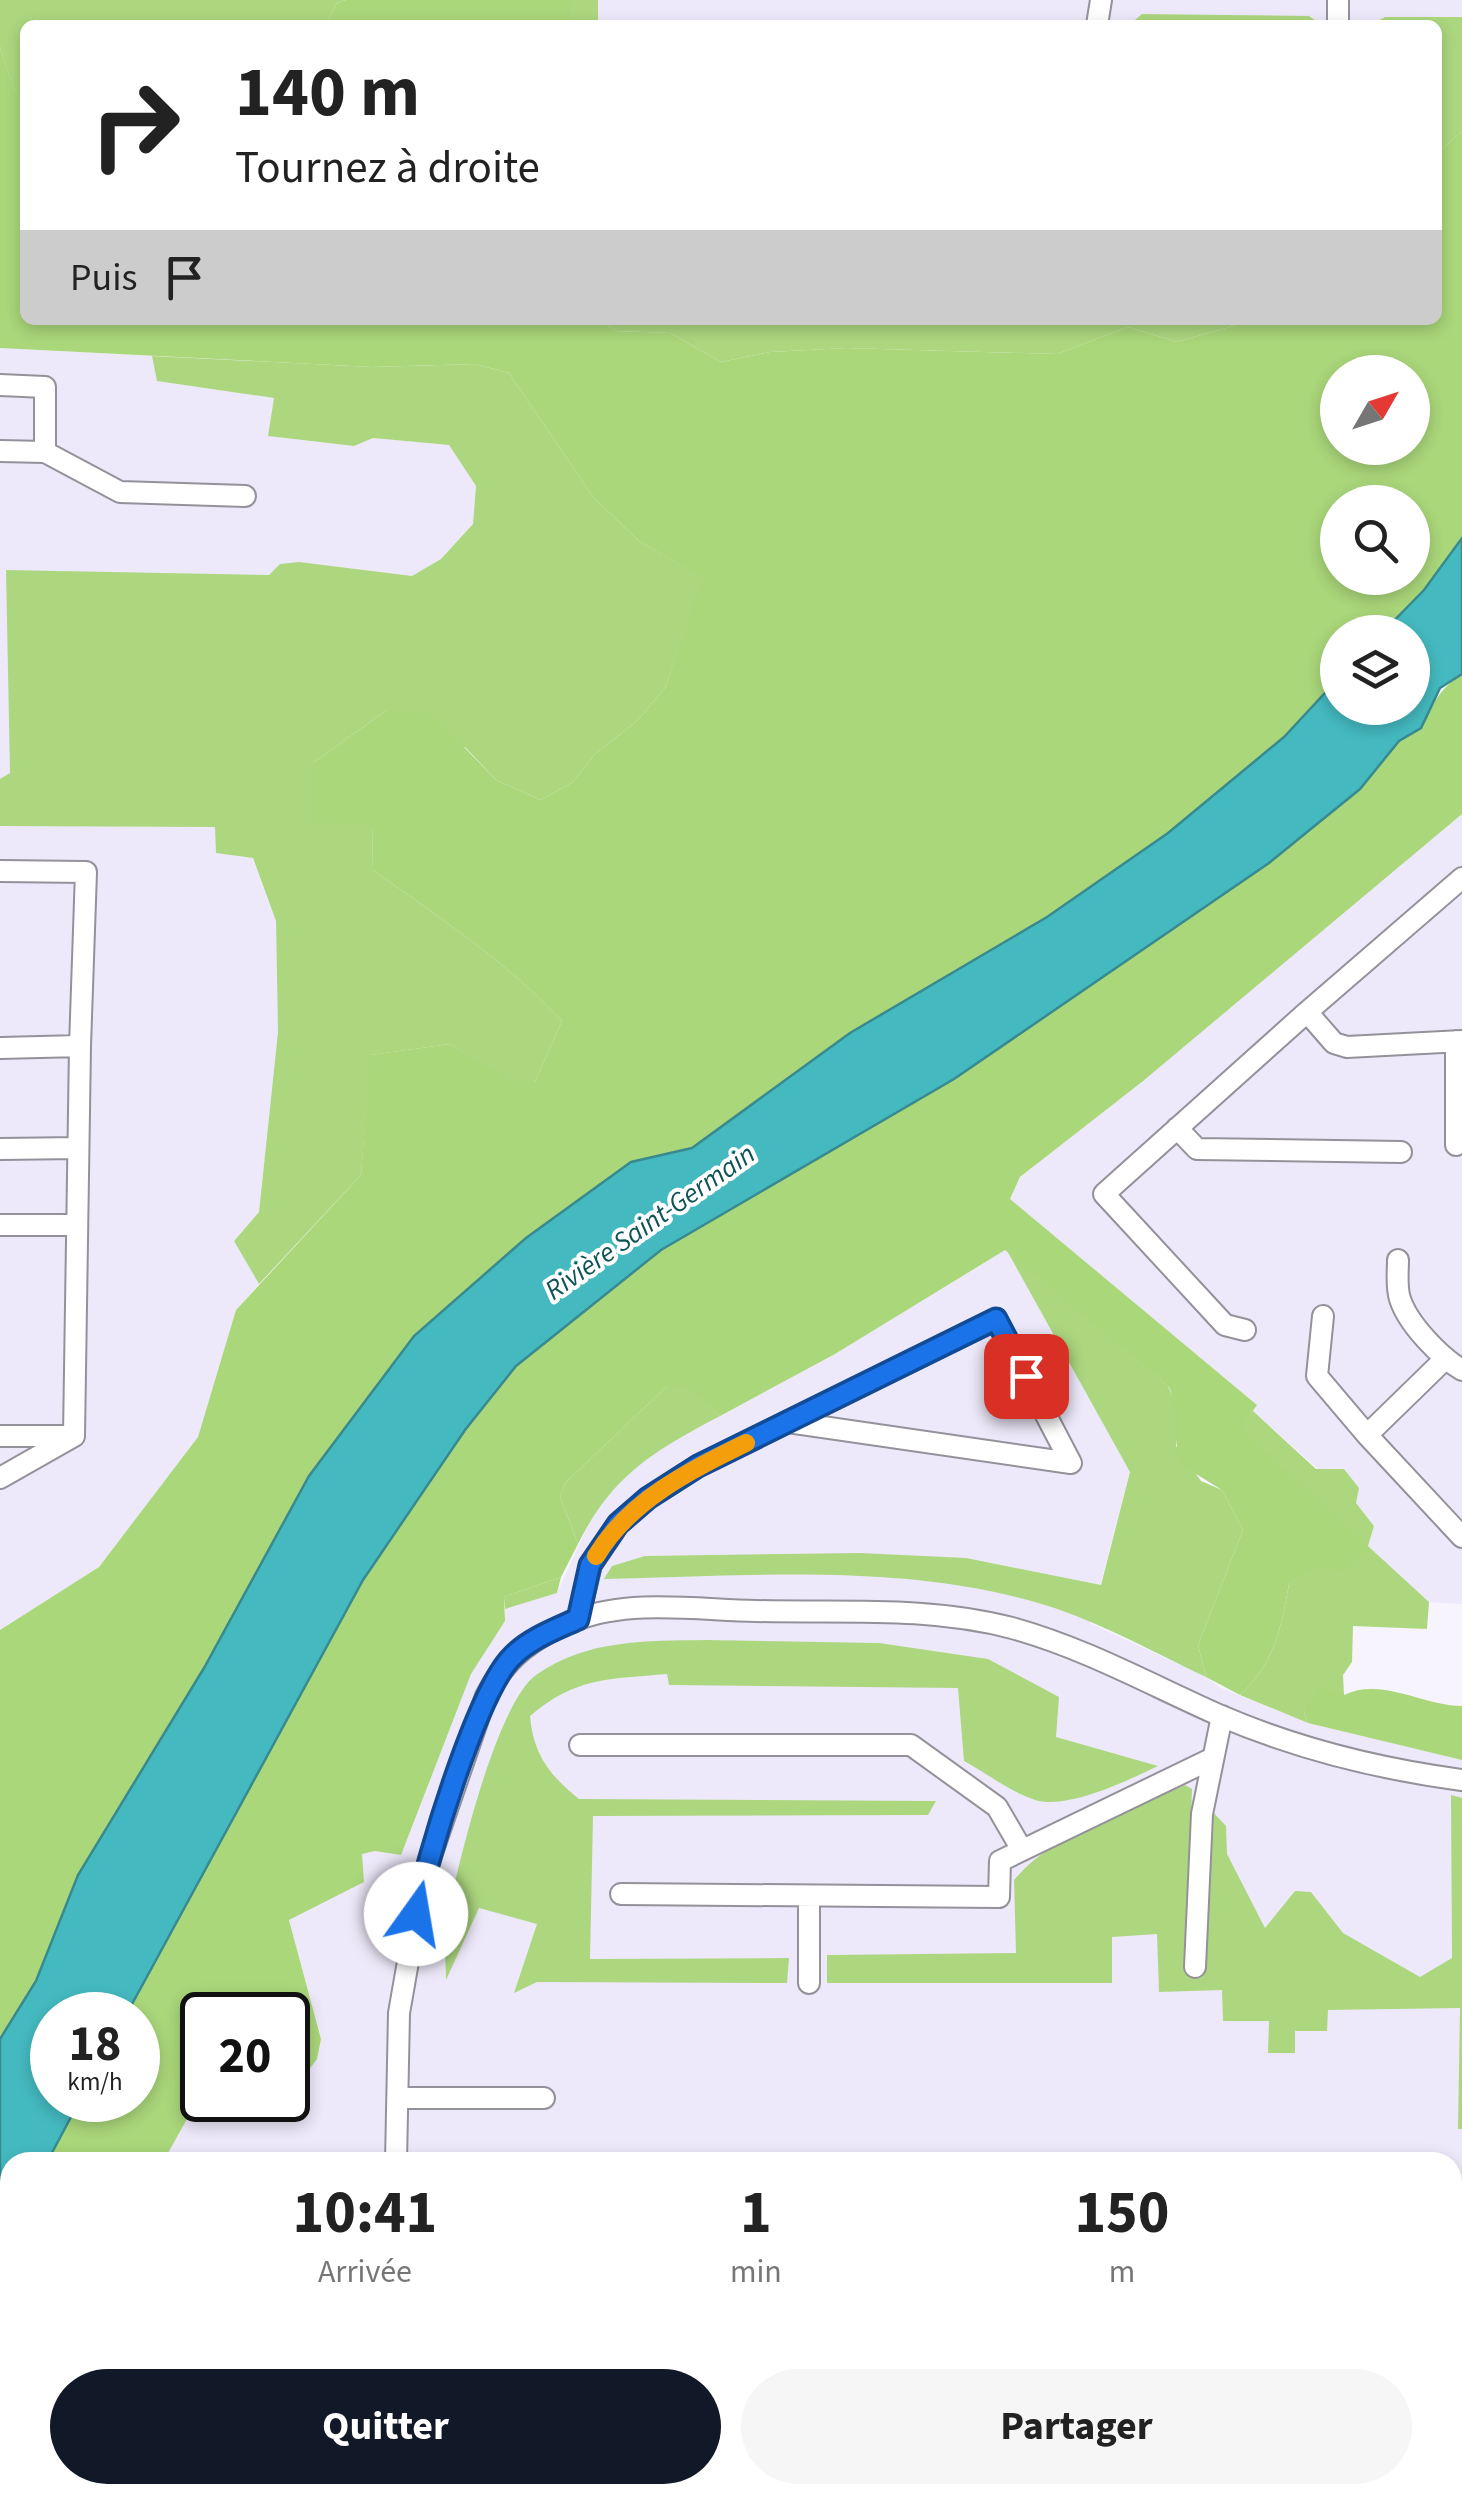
<!DOCTYPE html>
<html lang="fr">
<head>
<meta charset="utf-8">
<style>
  :root { --surface:#fff; --page:#f6f6f6; --text:#222; --muted:#767676; --accent:#111827 }
  body { margin:0; font-family:"Source Sans 3",sans-serif; background:var(--page); color:var(--text); height:100vh; display:flex; flex-direction:column; font-size:38px; white-space:nowrap }
  * { box-sizing:border-box; margin:0 }
  p { font-size:32px; color:var(--muted) }
  .icon { flex:none; width:55px; height:55px; fill:none; stroke:currentColor; stroke-width:2; stroke-linecap:round; stroke-linejoin:round }
  .map { position:relative; flex:1; overflow:hidden }
  .drawer { position:absolute; left:0px; top:2152px; width:1462px; height:352px; display:flex; flex-direction:column; background:var(--surface); border-radius:30px 30px 0 0; box-shadow:0 5px 15px #0003 }
  .drawer>* { flex:none }
  .guide { position:absolute; left:20px; top:20px; width:1422px; height:305px; border-radius:15px; box-shadow:0 5px 15px #0003; background:#fff; color:var(--text); overflow:hidden }
  .needle { width:65px; rotate:51deg }
  .tools { position:absolute; left:1320px; top:355px; display:grid; gap:20px }
  .tools a { display:grid; place-items:center; width:110px; height:110px; border-radius:50%; background:var(--surface); box-shadow:0 5px 15px #0003; font-size:50px }
  .speed { position:absolute; left:30px; top:1992px; display:flex; gap:20px; font-size:50px; font-weight:700; text-align:center }
  .speed>* { display:grid; place-content:center; width:130px; height:130px; border-radius:50%; background:var(--surface); box-shadow:0 5px 15px #0003; line-height:1 }
  .speed small { font-size:25px; font-weight:400 }
  .speed .limit { border:5px solid #111; border-radius:15px; background:#fff; color:#111 }
  .pin { position:absolute; display:grid; place-items:center; width:85px; height:85px; color:#fff; margin:-42px; border-radius:20px; box-shadow:0 5px 15px #0006 }
  .me { position:absolute; width:110px; margin:-55px; rotate:13deg; stroke-linejoin:round; filter:drop-shadow(0 0 8px #0008) }
  .turn { display:flex; align-items:center; gap:35px; height:210px; padding:0 50px; font-size:45px }
  .turn .icon { width:130px; height:130px; stroke-width:2.5 }
  .turn b { display:block; font-size:70px; line-height:85px }
  .then { display:flex; align-items:center; height:95px; padding:0 50px; background:#0003; gap:20px; font-size:38px }
  .eta { display:flex; justify-content:space-evenly; align-items:center; height:170px; text-align:center }
  .eta b { font-size:60px; font-weight:700; line-height:70px }
  .primary-button { display:flex; gap:20px; margin-top:auto; padding:20px 50px }
  .primary-button a { flex:1; height:115px; border-radius:60px; background:var(--accent); color:#fff; font-size:40px; font-weight:700; line-height:115px; text-align:center }
  .primary-button a+a { background:var(--page); color:var(--text) }
  .map>svg:first-child { display:block }
</style>
</head>
<body>
<div class="map">
<svg width="1462" height="2504" viewBox="0 0 1462 2504">
  <rect width="100%" height="100%" fill="#f7f4fe"/>
  <path fill="#eee9fa" d="M598 0H1462V17H1385L1371 25H598Z
    M0 348 152 356 158 381 274 398 269 436 354 446 373 438 449 445 476 486 473 524 441 559 412 576 216 827 252 857 276 921 278 1032 259 1212 234 1241 259 1284 236 1310 198 1437 99 1567 0 1630Z
    M1462 814V1604L1429 1602 1368 1546 1374 1526 1356 1503 1253 1411 1257 1405 1010 1200 1020 1178Z
    M1006 1249 1130 1472 1090 1623 1206 1677 1221 1688 1308 1723 1462 1760V2504H0V2433L10 2428V2495H1452V2162H163L198 2095 202 2092V2100H288V2073L305 2075 321 2038 289 1920 364 1882 361 1854 375 1851 437 1756 471 1674 505 1621V1609L557 1593 590 1521 615 1485 653 1451 835 1354Z"/>
  <path fill="#acd77f" d="M0 0H346L337 3 326 25H25V95L15 94 0 47Z
    M570 0H598V25H570Z
    M1142 14 1309 16 1322 25H1129Z
    M1385 17H1462V131L1438 153V25H1371Z
    M602 320H1254L1177 342 1128 327 1057 354 846 348 770 352 721 362 670 333 615 331Z
    M152 356 372 367 475 364 509 373 594 498 639 541 704 578 665 688 637 721 595 754 573 782 541 800 496 780 466 748 387 710 313 763 372 825 373 870C439 917 507 962 562 1021L535 1082H512L450 1044 371 1055 361 1175 259 1284 234 1241 259 1212 278 1032 276 921 253 858 216 853 215 827 0 826V779L10 773 6 570 269 575 280 564 299 562 412 576 441 559 473 524 476 486 449 445 373 438 354 446 268 436 274 398 157 381Z
    M1006 1249 1168 1386 1180 1414 1176 1446 1201 1481 1222 1490 1243 1530 1198 1645 1206 1677C1153 1652 1100 1622 1045 1605 906 1562 747 1576 604 1579L612 1566 645 1556 860 1553 966 1558 1101 1585 1130 1472Z
    M686 1385 720 1416C654 1451 612 1475 578 1544L560 1497 565 1483 667 1386Z
    M1253 1411 1316 1469H1344L1359 1488 1356 1503 1374 1526 1368 1546 1429 1602 1427 1629 1353 1626 1352 1662 1343 1675 1344 1695 1304 1711 1308 1723 1240 1695C1274 1663 1281 1629 1289 1584L1315 1566 1240 1428Z
    M561 1577 557 1593 505 1609 504 1597Z
    M706 1640 879 1643 988 1659 1059 1697 1056 1737 1158 1766C1129 1780 1067 1810 1035 1800 1011 1792 986 1773 964 1761L958 1688 669 1685 667 1674C610 1679 575 1677 530 1716 533 1754 550 1776 579 1799L936 1801 928 1815 593 1816 590 1959 789 1958 787 1983 537 1982 514 1993 537 1924 479 1908 446 1980C446 1961 443 1938 447 1919 457 1868 496 1704 536 1675 587 1639 646 1641 706 1640Z
    M1185 1785 1192 1789 1186 1973 1201 1975 1212 1811 1226 1826 1227 1854 1265 1928 1295 1891 1311 1892 1343 1933 1420 1977 1452 1958 1451 1795 1462 1798V2129H1458L1460 2008 1328 2010 1327 2031H1295V2053H1268L1269 2021H1223L1222 1990 1159 1992 1157 1934 1112 1937V1983H827V1955L1016 1953 1014 1880C1054 1832 1130 1810 1185 1785Z"/>
  <path fill="#aad77a" fill-rule="evenodd" d="M346 0H570V25H326L337 3Z
    M0 47 15 93 25 95V320H602L615 331 670 333 721 362 770 352 846 348 1057 354 1128 327 1177 342 1254 320H1438V153L1462 131V538L1424 590 1383 632H1338L1337 680 1284 737 1168 833 1047 917 850 1033 692 1148 630 1162 526 1238 414 1336 309 1476 204 1668 78 1875 36 1981 0 2039V1630L99 1567 198 1437 236 1310 361 1175 370 1055 450 1044 512 1081 535 1082 562 1021C507 962 439 917 373 870L372 825 312 823 313 763 387 710 431 713 496 780 541 800 573 782 595 754 637 721 665 688 703 578 639 541 594 498 509 373 475 364 372 367 0 348ZM1338 372H1412V448H1338ZM1338 502H1412V578H1338Z
    M1462 674V814L1143 1081 1020 1177 1010 1199 1257 1405 1241 1428 1368 1546 1344 1571 1315 1567 1289 1584C1281 1629 1274 1663 1240 1695L1206 1677 1198 1645 1243 1530 1222 1490 1180 1464C1172 1433 1182 1419 1169 1387L1005 1250 835 1354 720 1416 686 1386H667L565 1483 560 1497 578 1544 561 1577 504 1597 505 1621 471 1674 401 1855 375 1851 362 1854 364 1882 289 1920 321 2039 317 2059 305 2075 288 2073V2015H202V2092L163 2162H47L80 2100H138V2015H126L363 1580 465 1430 516 1366 661 1250 954 1079 1269 863 1399 741C1435 719 1427 697 1462 674Z
    M1321 1687 1344 1695C1383 1677 1422 1706 1462 1706V1760L1308 1723 1304 1711Z
    M10 2209V2390L5 2397 10 2428 0 2433V2214Z"/>
  <path fill="#44bac0" stroke="#388a8f" stroke-width="2.5" d="M1462 538V674L1440 688 1421 728 1399 741 1360 789 1269 863 954 1079 661 1250 516 1366 465 1430 363 1580 126 2015H52V2100H80L47 2162H10V2209L0 2214V2039L36 1981 78 1875 204 1668 309 1476 414 1336 526 1238 631 1162 692 1148 850 1033 1047 917 1168 833 1284 737 1337 680 1338 708H1412V632H1383L1424 590Z"/>
  <g fill="none" stroke-linecap="round" stroke-linejoin="round">
    <defs>
      <path id="service" d="M1338 0V25
        M1097 25 1101 0
        M0 385 45 387V452L0 451
        M45 452 120 492 245 496
        M0 871 86 872 80 1046
        M1462 878 1307 1012 1334 1043 1347 1047 1462 1041
        M1456 1041V1145
        M0 1048 80 1046 74 1436 0 1478
        M1177 1128 1197 1149 1401 1152
        M0 1149 78 1148
        M0 1225H77
        M1398 1260C1398 1272 1396 1287 1400 1299 1408 1324 1440 1357 1462 1370
        M1323 1316 1317 1376 1367 1435 1445 1359
        M1245 1330 1225 1325 1104 1194 1307 1012
        M1367 1435 1462 1537
        M0 1436H72
        M578 1619 591 1565 618 1524 648 1498 697 1467 996 1319 1071 1463 788 1422
        M580 1745H911L997 1807 1022 1850
        M621 1894 999 1897 1000 1861 1213 1758
        M809 1896V1983
        M1195 1967 1202 1814 1222 1716
        M398 2098H544
        M396 2162 399 2013 422 1882 486 1696C506 1657 535 1636 576 1620 630 1599 699 1610 756 1611 841 1613 928 1606 1012 1628 1085 1648 1153 1686 1221 1716 1298 1749 1379 1769 1462 1780
        M1452 2342H1462"/>
    </defs>
    <use href="#service" stroke="#94919a" stroke-width="24"/>
    <use href="#service" stroke="#fff" stroke-width="20"/>
  </g>
  <g fill="none" stroke-linecap="round" stroke-linejoin="round">
    <defs>
      <path id="route" d="M416 1914C426 1861 477 1692 512 1657 529 1639 556 1629 578 1619L590 1565 618 1524 648 1498 698 1466 996 1319 1026 1376"/>
    </defs>
    <use href="#route" stroke="#114b97" stroke-width="25"/>
    <use href="#route" stroke="#1a73e8" stroke-width="18"/>
    <path stroke="#f59e0b" stroke-width="18" d="M596 1556C630 1500 689 1471 746 1443"/>
  </g>
  <g text-anchor="middle" dominant-baseline="central" stroke-width="8" stroke-linejoin="round" paint-order="stroke">
    <g font-size="28" font-style="italic" fill="#0e5356" stroke="#fff">
      <text transform="translate(650 1222) rotate(-35)">Rivière Saint-Germain</text>
    </g>
  </g>
</svg>
<div class="tools">
<a><svg class="needle" viewBox="-14 -14 28 28"><path d="M0-13l5 13h-10z" fill="#e53935"/><path d="M0 13l5-13h-10z" fill="#767676"/></svg></a>
<a><svg class="icon" aria-label="search" viewBox="0 0 24 24"><circle cx="10" cy="10" r="6"/><path d="M15 15l6 6"/></svg></a>
<a><svg class="icon" aria-label="layers" viewBox="0 0 24 24"><path d="M12 4l9 5-9 5-9-5zM3 14l9 5 9-5"/></svg></a>
</div>
<div class="speed"><div>18<small>km/h</small></div><div class="limit">20</div></div>
<div class="pin" style="left:1026px;top:1376px;background:#d93025"><svg class="icon" aria-label="arrive" viewBox="0 0 24 24"><path d="M6 21V4h12l-3 4 3 4H6"/></svg></div>
<svg class="me" style="left:416px;top:1914px" viewBox="-20 -20 40 40"><circle r="19" fill="#fff"/><path d="M0-13L10 11 0 6-10 11z" fill="#1a73e8"/></svg>
<div class="guide">
<div class="turn"><svg class="icon" aria-label="right" viewBox="0 0 24 24"><path d="M7 20v-9h11M14 6l5 5-5 5"/></svg><div><b>140 m</b>Tournez à droite</div></div>
<div class="then">Puis<svg class="icon" aria-label="arrive" viewBox="0 0 24 24"><path d="M6 21V4h12l-3 4 3 4H6"/></svg></div>
</div>
<section class="drawer">
<div class="eta">
<div><b>10:41</b><p>Arrivée</p></div>
<div><b>1</b><p>min</p></div>
<div><b>150</b><p>m</p></div>
</div>
<div class="primary-button"><a>Quitter</a><a>Partager</a></div>
</section>
</div>
</body>
</html>
